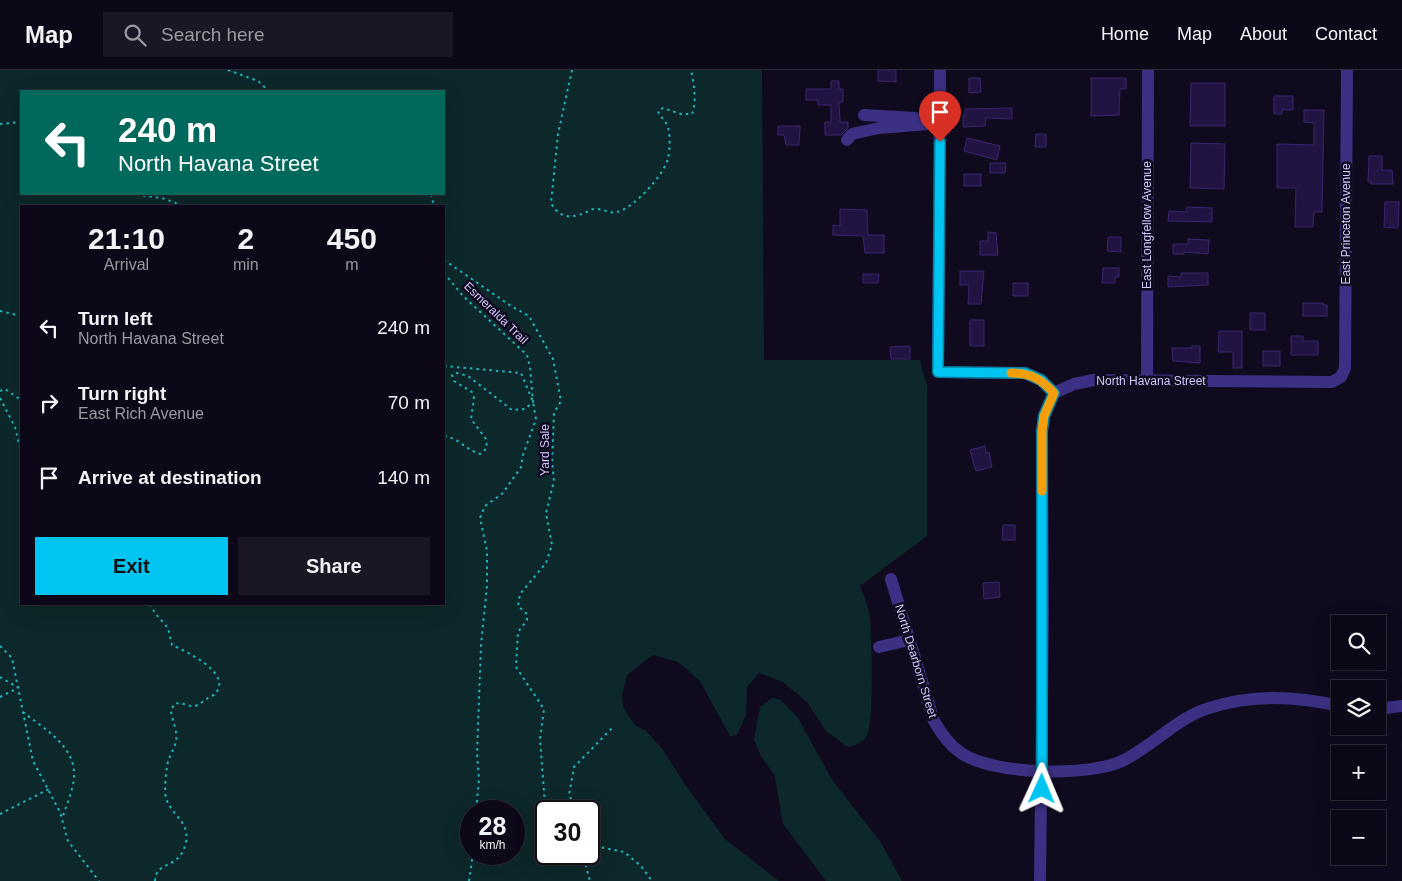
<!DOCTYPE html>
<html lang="en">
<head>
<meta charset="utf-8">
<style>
  :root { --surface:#0c0817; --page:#1a1624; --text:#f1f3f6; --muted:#9a9aa1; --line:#2c2936; --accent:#00c5f3 }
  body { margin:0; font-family:Helvetica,sans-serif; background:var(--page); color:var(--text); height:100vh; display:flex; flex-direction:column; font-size:19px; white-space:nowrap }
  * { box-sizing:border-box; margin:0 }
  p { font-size:16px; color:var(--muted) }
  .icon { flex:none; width:28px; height:28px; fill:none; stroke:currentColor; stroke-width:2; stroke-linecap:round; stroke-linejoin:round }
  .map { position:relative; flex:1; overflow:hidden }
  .panel { position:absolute; left:20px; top:135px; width:425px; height:400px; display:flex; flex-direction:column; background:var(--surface); border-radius:0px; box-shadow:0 5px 20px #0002,0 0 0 1px var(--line) }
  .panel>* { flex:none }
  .guide { position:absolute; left:20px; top:20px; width:425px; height:105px; border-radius:0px; box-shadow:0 5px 20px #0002,0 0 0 1px var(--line); background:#00695c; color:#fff; overflow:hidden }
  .tools { position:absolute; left:1331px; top:545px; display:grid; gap:10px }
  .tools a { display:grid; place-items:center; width:55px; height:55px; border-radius:0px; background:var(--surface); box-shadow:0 5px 20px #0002,0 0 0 1px var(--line); font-size:25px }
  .speed { position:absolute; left:460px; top:730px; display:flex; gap:10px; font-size:25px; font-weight:700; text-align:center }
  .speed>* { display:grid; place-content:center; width:65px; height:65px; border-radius:50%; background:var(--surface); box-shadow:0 5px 20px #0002,0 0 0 1px var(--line); line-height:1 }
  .speed small { font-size:12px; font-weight:400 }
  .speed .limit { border:2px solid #111; border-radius:8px; background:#fff; color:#111 }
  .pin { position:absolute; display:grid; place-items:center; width:42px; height:42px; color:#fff; margin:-51px -21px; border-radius:50% 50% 50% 0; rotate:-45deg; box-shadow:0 0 5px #0007 }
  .pin .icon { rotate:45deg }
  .me { position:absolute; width:55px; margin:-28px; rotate:1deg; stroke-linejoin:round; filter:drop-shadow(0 0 4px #0008) }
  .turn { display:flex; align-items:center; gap:18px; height:105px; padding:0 15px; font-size:22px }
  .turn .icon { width:65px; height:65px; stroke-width:2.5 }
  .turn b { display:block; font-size:35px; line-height:42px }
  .eta { display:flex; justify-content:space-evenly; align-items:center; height:85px; text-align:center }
  .eta b { font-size:30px; font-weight:700; line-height:35px }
  .action { display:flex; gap:10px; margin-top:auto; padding:10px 15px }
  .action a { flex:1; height:58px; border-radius:0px; background:var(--accent); color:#111; font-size:20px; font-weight:700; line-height:58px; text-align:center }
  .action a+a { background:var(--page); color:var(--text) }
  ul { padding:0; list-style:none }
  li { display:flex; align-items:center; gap:15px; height:75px; padding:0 15px }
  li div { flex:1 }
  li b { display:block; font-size:19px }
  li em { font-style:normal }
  header { display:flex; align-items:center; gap:30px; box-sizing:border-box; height:70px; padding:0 25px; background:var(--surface); border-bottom:1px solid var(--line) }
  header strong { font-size:24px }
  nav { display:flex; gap:28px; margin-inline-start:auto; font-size:18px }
  .search { width:350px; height:45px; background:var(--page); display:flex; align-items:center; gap:12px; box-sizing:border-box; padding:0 18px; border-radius:0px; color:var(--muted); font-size:19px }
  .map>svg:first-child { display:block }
</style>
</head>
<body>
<header>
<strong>Map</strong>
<div class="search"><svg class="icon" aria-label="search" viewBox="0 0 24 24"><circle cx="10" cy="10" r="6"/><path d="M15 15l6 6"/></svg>Search here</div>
<nav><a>Home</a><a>Map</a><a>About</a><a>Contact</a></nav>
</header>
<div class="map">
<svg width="1402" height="811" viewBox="0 0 1402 811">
  <rect width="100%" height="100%" fill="#100a1f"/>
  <path fill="#0d282a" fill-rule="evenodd" d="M0 0H762L764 290H920L927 315V466L860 516C863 525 867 533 869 542 872 557 874 655 867 665 863 673 856 675 848 677L826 661 807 632 783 612 759 603 747 617 746 645 737 665 730 666 700 611 678 592 653 585 627 605 622 625 623 637 635 655 646 661 663 680 686 716 725 769 779 811H0ZM21 21H444V124H21ZM21 136H444V534H21ZM471 741H514V784H471ZM589 741V784H546V741Z
    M772 628 781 630 798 648 832 710 880 771 902 811H826L783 754 775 706 761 686 754 670 760 637Z"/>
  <path fill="#221442" stroke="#3a2470" d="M878 0H896V12L878 11Z
    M969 8H980L981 22 969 23Z
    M1091 8H1126V19H1120L1119 45 1091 46Z
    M831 11H839V19H843V32H839L840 52H848V58L841 65H825V52H831V35H818V30H806V19H831Z
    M1191 13H1225V56H1190Z
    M1274 26H1293V40H1282V44H1274Z
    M1012 38V49L986 48 985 56 963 57V45H965V39Z
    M1304 40H1324L1322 142H1314L1313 157H1295L1296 118H1277V74L1314 75V53L1304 52Z
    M778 56H800L799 75H786L784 65H778Z
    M1036 64H1046V77H1035Z
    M967 68 1000 76 997 90 964 81Z
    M1191 73 1225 74 1224 119 1190 118Z
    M1369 86H1382V100H1392L1393 114H1371L1372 112H1368Z
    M990 93H1006L1005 103H990Z
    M964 104H981V116H964Z
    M1385 132H1399L1398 158 1384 157Z
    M1187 137 1212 138V152L1168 151 1169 141 1186 142Z
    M840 139 867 140 868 165H884V183H865L863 166 833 165V155L840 156Z
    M988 162 996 163 998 185H980V171H988Z
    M1108 167H1121V182L1107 181Z
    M1188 169 1209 170 1208 184 1184 182V184H1173V174H1188Z
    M1103 198H1119V207H1115V213H1102Z
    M960 201H984L981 234H968L969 215H960Z
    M1181 203H1208V215L1168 217V206L1181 207Z
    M863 204H879L878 213H863Z
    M1013 213H1028V226H1013Z
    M1303 233H1323V235H1327V246H1303Z
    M1250 243H1265V260H1250Z
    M970 250H984V276H970Z
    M1219 261H1242V298H1233V282H1218Z
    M1291 266H1303V271H1318V285H1291Z
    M910 276V289H891L890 277Z
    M1192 276H1200V293L1173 291 1172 278H1192Z
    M1263 281H1280V296H1263Z
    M985 376 986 383 989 382 992 397 976 401 970 380Z
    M1003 455H1015V470H1002Z
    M999 512 1000 527 984 529 983 513Z"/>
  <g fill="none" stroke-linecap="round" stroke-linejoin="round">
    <path stroke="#21b6ba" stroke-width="2" stroke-dasharray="2.5 4" stroke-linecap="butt" d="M228 0 258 11 269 21
      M572 0 558 64 551 133C558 147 570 149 584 143 587 142 591 139 594 139 602 138 609 144 617 142 633 139 665 104 668 88 670 79 671 61 666 53 663 48 659 46 658 41L663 38 681 44H692C697 31 694 14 691 0
      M0 54 21 52
      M130 124 162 128 184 136
      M431 124 434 136
      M444 190 511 236 529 246 553 289 561 331 554 343 552 392 554 411 546 443 552 475 546 493 520 524 518 536 527 544V550L518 562 516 597 544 639 540 669 546 747
      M444 203 463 226 527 285 530 297 533 332 525 339 512 340 468 306 457 303 452 305 454 311 472 322 474 328 471 349 486 369 487 378 480 384C466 380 459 368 444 366
      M444 217V241
      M0 241 21 246
      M444 296 521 303 533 332 536 349 523 385 521 397 503 423 485 436 480 448 487 481V516L481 575 477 684 479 709 476 741
      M0 321 5 319 21 330
      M0 328 15 357 21 382
      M150 534 155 543 168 558 172 575C187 582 235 604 214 625 207 627 202 634 195 636 187 637 182 631 174 634L171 641C172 650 178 662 176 671 175 677 171 683 169 689 166 695 164 721 166 728 171 745 190 752 186 772 180 801 156 789 155 811
      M0 576 12 588 33 691 60 742 68 771 99 811
      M0 607 19 618
      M0 627 18 618
      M23 642C44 659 76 676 74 707 73 721 66 736 62 749
      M577 741 569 725 574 697 614 656
      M0 744 49 719
      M589 775 624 782 641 796 652 811
      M579 784 584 789 590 811
      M469 811 473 784"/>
    <path stroke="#3b3083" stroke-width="12" d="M940 0 938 302 1025 303 1041 310 1054 323
      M864 45 915 48
      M847 70 852 64 879 58 940 53
      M1147 310 1148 0
      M1054 323 1074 314 1094 310 1332 312 1341 307 1345 298 1347 0
      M891 509 934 651C942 664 948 674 961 683 992 705 1093 708 1126 689 1155 674 1177 648 1209 638 1253 624 1295 626 1340 636
      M879 577 909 570
      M1378 639 1402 636
      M1040 811 1043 544 1042 361 1044 346 1054 323"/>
  </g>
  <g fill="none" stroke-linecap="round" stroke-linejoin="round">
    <defs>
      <path id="route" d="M940 72 938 302 1025 303 1041 310 1054 323 1044 346 1042 361V719"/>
    </defs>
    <use href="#route" stroke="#00809e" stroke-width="12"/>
    <use href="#route" stroke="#00c5f3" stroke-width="9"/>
    <path stroke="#f59e0b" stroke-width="9" d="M1011 303C1031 303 1041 309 1054 323L1044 346 1042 361V421"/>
  </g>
  <g text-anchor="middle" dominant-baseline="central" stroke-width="5" stroke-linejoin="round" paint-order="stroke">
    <g font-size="12" fill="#d4c8ff" stroke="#100a1f">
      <text transform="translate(1346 154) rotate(-90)">East Princeton Avenue</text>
      <text transform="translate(1147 155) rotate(-90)">East Longfellow Avenue</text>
      <text transform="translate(496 243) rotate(44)">Esmeralda Trail</text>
      <text x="1151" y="311">North Havana Street</text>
      <text transform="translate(545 380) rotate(-90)">Yard Sale</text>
      <text transform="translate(916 591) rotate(73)">North Dearborn Street</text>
    </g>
  </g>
</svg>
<div class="tools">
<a><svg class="icon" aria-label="search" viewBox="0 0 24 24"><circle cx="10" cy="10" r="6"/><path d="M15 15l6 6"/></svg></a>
<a><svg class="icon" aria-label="layers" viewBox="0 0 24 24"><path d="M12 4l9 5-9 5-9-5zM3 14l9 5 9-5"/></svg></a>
<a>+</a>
<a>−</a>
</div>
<div class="speed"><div>28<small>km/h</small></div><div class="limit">30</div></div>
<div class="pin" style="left:940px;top:72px;background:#d93025"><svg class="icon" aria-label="arrive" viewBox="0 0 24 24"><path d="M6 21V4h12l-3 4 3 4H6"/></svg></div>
<svg class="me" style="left:1042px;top:719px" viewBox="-20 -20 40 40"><path d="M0-17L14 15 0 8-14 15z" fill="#00c5f3" stroke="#fff" stroke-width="4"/></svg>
<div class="guide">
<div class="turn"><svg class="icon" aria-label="left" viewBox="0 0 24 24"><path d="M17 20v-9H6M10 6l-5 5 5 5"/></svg><div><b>240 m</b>North Havana Street</div></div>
</div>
<section class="panel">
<div class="eta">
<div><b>21:10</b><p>Arrival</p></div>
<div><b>2</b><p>min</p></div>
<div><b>450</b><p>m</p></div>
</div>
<ul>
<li><svg class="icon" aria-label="left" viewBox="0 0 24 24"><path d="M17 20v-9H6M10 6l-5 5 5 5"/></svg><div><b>Turn left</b><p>North Havana Street</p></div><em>240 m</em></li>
<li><svg class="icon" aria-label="right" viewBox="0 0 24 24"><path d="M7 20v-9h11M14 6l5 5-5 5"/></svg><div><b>Turn right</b><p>East Rich Avenue</p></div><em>70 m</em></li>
<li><svg class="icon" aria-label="arrive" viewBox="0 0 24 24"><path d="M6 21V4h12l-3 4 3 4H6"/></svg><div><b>Arrive at destination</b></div><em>140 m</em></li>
</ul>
<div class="action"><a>Exit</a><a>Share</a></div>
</section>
</div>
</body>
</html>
